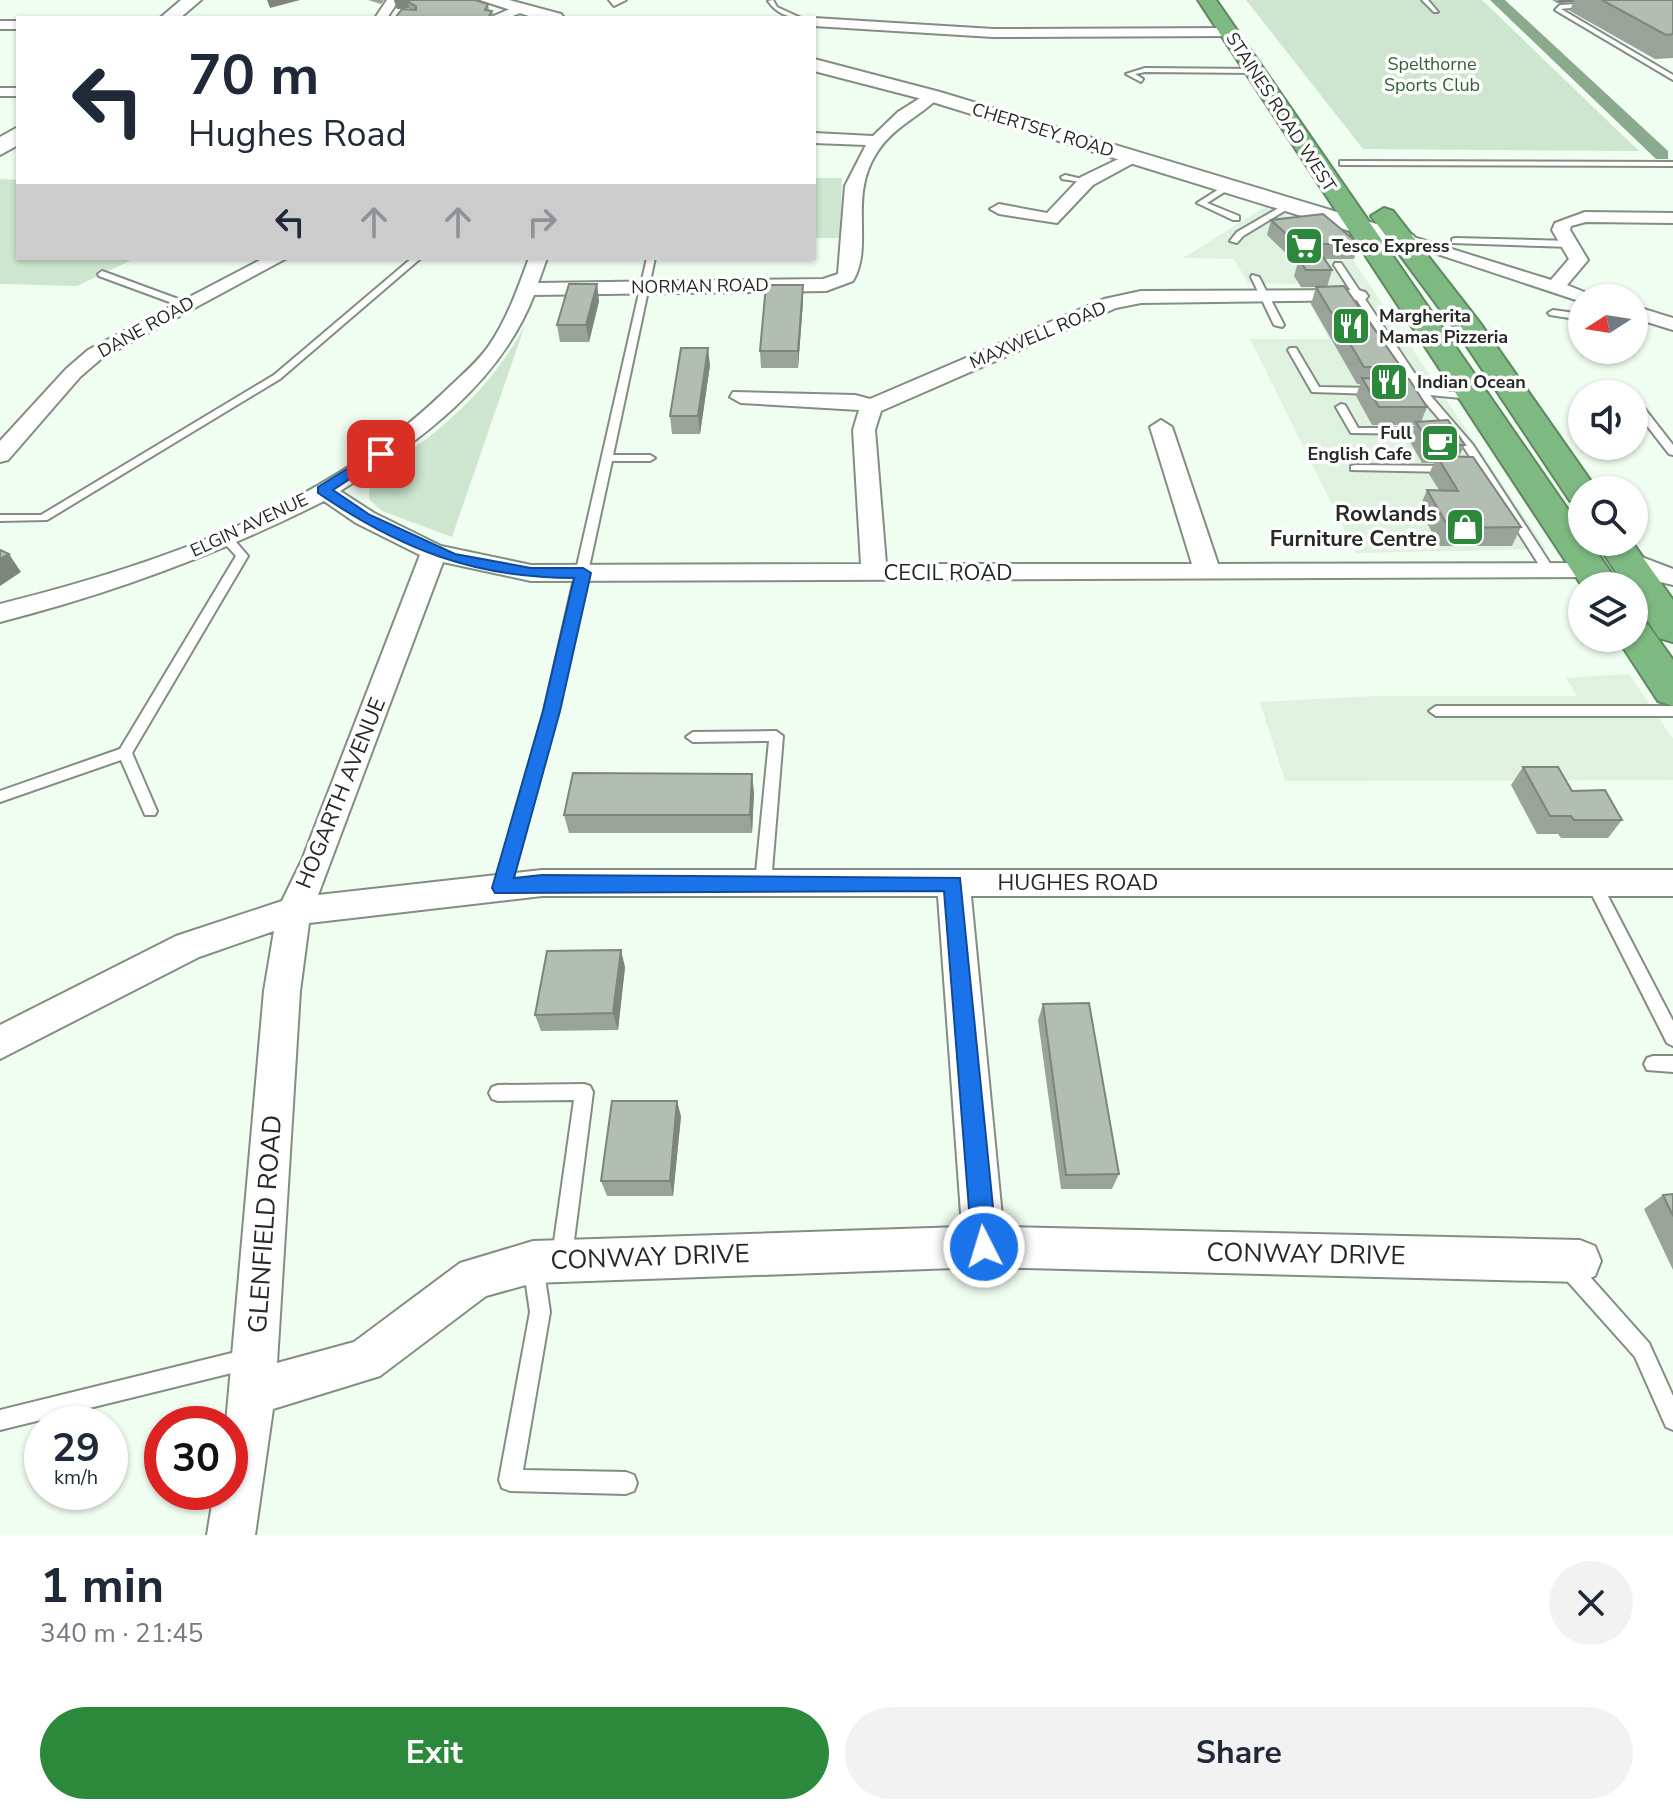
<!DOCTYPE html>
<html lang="en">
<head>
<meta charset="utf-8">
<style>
  :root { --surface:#fff; --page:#f2f2f3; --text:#1f2937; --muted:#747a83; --accent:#2c893b }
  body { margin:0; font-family:"Nunito Sans",sans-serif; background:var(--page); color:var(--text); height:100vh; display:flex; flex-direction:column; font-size:30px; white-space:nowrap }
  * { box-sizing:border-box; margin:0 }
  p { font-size:26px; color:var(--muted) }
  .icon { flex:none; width:44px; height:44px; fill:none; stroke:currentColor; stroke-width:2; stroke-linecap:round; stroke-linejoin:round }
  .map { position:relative; height:1535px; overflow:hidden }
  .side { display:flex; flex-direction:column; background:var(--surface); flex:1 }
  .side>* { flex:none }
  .top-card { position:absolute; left:16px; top:16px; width:800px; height:244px; border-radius:0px; box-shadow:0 2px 6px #0004; background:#fff; color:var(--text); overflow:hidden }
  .needle { width:52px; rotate:258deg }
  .buttons { position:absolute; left:1568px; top:284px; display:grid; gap:16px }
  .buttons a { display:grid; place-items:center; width:80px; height:80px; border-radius:50%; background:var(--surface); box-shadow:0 2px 6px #0004; font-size:40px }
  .speed { position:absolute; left:24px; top:1406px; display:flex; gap:16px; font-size:40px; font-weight:700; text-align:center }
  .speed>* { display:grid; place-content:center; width:104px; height:104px; border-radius:50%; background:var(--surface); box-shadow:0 2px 6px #0004; line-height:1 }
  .speed small { font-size:20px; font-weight:400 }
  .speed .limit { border:12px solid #d22; background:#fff; color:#111 }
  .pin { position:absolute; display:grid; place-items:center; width:68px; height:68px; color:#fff; margin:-34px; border-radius:16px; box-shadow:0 4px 12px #0006 }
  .me { position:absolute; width:88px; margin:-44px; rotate:355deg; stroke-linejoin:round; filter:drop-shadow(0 0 6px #0008) }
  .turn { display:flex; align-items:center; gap:28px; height:168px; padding:0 40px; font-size:36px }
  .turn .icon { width:104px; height:104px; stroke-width:2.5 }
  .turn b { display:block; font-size:56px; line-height:68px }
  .lanes { display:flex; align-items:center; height:76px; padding:0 40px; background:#0003; justify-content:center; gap:40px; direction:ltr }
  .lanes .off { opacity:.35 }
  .round { display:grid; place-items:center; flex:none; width:84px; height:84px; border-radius:42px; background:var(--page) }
  .head { display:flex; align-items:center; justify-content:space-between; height:136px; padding:0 40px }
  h1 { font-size:48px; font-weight:700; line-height:60px }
  .cta { display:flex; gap:16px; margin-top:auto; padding:16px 40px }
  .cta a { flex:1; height:92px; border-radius:48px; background:var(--accent); color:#fff; font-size:32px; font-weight:700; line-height:92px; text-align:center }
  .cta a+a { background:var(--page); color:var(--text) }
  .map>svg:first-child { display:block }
</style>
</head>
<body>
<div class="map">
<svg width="1673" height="1535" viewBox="0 0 1673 1535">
  <rect width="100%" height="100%" fill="#f0fdf1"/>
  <path fill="#dff2e0" d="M1265 207 1335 233 1546 549 1356 553 1250 339H1329L1299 284 1248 283 1234 259 1183 258Z
    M1629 674 1673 739V780L1285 781 1260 702 1373 696H1577L1566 678Z"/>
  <path fill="#cee6cf" d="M1246 0H1482L1639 151 1363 149Z
    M814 178H842L840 238H814Z
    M0 179 18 180V258H136L77 286 0 284Z
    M525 325 452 537 382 511 369 499C369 490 370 484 375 476 387 461 410 451 425 440 466 408 501 371 525 325Z"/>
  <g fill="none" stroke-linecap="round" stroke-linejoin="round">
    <path fill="#8ba98d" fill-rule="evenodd" d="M1490 0H1505L1668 151V159H1656Z"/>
    <defs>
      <path id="lane" d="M773 0 777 7 801 18C788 18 775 12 768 1Z
        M1422 0H1428L1438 12H1434Z
        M1591 3 1589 6 1561 9 1673 75V80L1555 10 1560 5Z
        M1145 68 1254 69 1257 71 1254 73 1145 72 1135 74 1143 79 1141 82 1126 74Z
        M1340 161 1673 162V166L1343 165H1340Z
        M1065 175 1091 181 1087 183 1062 179 1061 177Z
        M1227 184 1234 186 1207 203 1239 216V220H1233L1197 203Z
        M1289 202 1296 204 1243 236 1237 243 1230 241 1237 232Z
        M1455 238 1571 241 1575 244 1571 247 1452 243V239Z
        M412 258H421L280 379 47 520 0 521V515H41L274 375Z
        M647 258H655L613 455H650L655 458 650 461H612L558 711 510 888 507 892 502 894 497 892 494 888 544 711Z
        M1335 263H1341L1425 389 1475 394V398L1471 399 1430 395 1473 445 1555 571 1553 574H1545L1465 449 1418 394 1411 393 1410 391 1414 388 1334 265Z
        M102 271 189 303 191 305 183 307 99 276 98 274Z
        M1252 275 1259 277 1284 325 1282 327 1274 325 1251 277Z
        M1553 310 1582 314V320L1550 315 1548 313Z
        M1290 348H1296L1319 387 1375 388 1380 391 1375 394 1312 392 1288 350Z
        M1341 404 1345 405 1358 428H1431L1436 431 1431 434 1351 433 1336 407Z
        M1634 404H1641L1673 445V455L1669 454 1634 409Z
        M1355 465 1450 466 1455 469 1450 472 1351 470V466Z
        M226 534 230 535 248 556 132 753 157 811 155 815H145L121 760 0 802V791L120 749 236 556 220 538Z
        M1436 706H1673V716H1436L1429 711Z
        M776 731 783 736 771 883 768 887 763 889 758 887 755 883 769 741 693 742 686 737 693 732Z
        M1594 877 1599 879 1673 1021V1046L1667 1043 1586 883 1589 879Z
        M1653 1056H1673V1072L1647 1070 1644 1064 1647 1058Z
        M584 1084 590 1086 593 1092 572 1256 569 1263 562 1266 555 1263 552 1256 574 1100 498 1101 492 1099 489 1093 492 1087 498 1085Z
        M533 1254 540 1257 543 1264 550 1312 523 1470 626 1472 634 1475 637 1483 634 1491 626 1494 510 1491 502 1488 499 1480 530 1312 523 1264 526 1257Z
        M1568 1257 1575 1260 1649 1343 1673 1396V1430L1666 1427 1635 1357 1561 1274 1558 1267 1561 1260Z
        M248 1349 255 1352 258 1359 255 1366 248 1369 0 1430V1410Z"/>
      <path id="street" d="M387 0H399L387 18H375Z
        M609 0H626L614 6Z
        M519 5 523 6V12L507 18H489Z
        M814 18 993 29 1229 28 1236 32 1229 36 993 37 814 26Z
        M0 21H18V29H0Z
        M0 88H18V96H0Z
        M928 93 940 96C920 117 892 127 876 154 848 198 874 245 853 281L826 291 534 295C500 383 418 443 340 491L374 513 441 546 531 565 861 564 853 430 859 410 741 403 730 397 733 392 855 395 870 399 1104 299 1141 291 1358 290 1365 292 1368 296 1365 300 1141 303 1116 308 881 411 875 430 886 564H1192L1150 427 1161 420 1172 427 1218 564 1591 563 1600 565 1604 571 1600 577 531 581 443 562 318 895 542 870H1673V896H971L1003 1227 1580 1240 1595 1246 1601 1261 1595 1276 1580 1282 984 1267 533 1283 486 1296 380 1376 273 1409 255 1535H207L214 1492H230V1424H226L264 991 274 931 199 957 0 1059V1025L176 936 282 901 302 860 420 555 356 523 324 501C219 554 113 593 0 622V604C157 565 322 508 441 395 457 379 476 364 488 347 507 320 518 288 529 258H547L538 283 823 279 838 274 845 186 866 145 814 143V133L873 136 898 112ZM542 896H938L962 1227 533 1241 460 1263 354 1342 277 1363 300 991 309 923Z
        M1133 152 1141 157 1139 160 1093 185 1057 223 999 214 990 209 999 204 1047 213 1081 177Z
        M1585 212 1673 213V223L1586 222 1571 226 1570 230 1588 260 1567 285 1599 298H1582V302L1395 240 1404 235 1410 236 1551 280 1569 259 1552 230 1555 223Z
        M264 258H287L102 358 80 377 8 460 0 462V441L66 369 88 350Z
        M1634 306 1673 318V330L1634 318Z
        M1626 551 1673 569V585C1654 580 1625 576 1613 559Z"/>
      <path id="secondary" d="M181 0H201L180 18H160Z
        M480 0H509L561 14 564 18H535Z
        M814 59 940 92 1413 235 1417 240 1404 248 1395 245 926 100 814 71Z
        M18 127V145L0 155V137Z"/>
      <path id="highway" d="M1198 0H1216L1582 530V542H1590L1620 586H1582Z
        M1384 208 1393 211 1480 323 1597 490H1582V504L1570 501 1458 333 1371 216Z
        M1596 542H1632L1673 600V642L1659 638 1634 600V586H1625Z
        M1634 621 1648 625 1673 660V706L1658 701 1617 638H1634Z"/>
    </defs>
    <use href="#lane" stroke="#838e83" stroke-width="4"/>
    <use href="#street" stroke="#838e83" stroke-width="4"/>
    <use href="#secondary" stroke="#838e83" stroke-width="4"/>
    <use href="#highway" stroke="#5f8761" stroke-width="4"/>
    <use href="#lane" fill="#fff" fill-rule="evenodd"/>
    <use href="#street" fill="#fff" fill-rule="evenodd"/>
    <use href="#secondary" fill="#fff" fill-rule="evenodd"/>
    <use href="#highway" fill="#7db981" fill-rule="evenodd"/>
  </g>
  <path fill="#99a399" d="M368 0H384L381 4Z
    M394 0 488 4 489 10 492 11 494 18H395L410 10 409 8 397 9Z
    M1552 0H1673V58L1655 59 1570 11 1573 2 1557 3Z
    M1271 220 1359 244 1354 259H1325L1332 270 1327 287 1401 367 1397 379 1427 407 1421 422 1465 445 1459 456 1521 527 1512 546H1440L1419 509 1427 490H1439L1429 474 1434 463H1422L1409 440 1415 425H1372L1356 396 1360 384H1357L1311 304 1316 287H1301L1294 276 1299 259H1292L1267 235Z
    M597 284 599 301 589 342H560L557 325Z
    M803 302 798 368H761L760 351Z
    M710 365 700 434H672L670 416Z
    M1523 767 1572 791 1622 820 1608 838H1561L1558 834H1537L1511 785Z
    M754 792 752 833H569L564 815Z
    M625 967 618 1030 541 1031 535 1015Z
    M1043 1004 1119 1174 1112 1189H1061L1038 1020Z
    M681 1116 673 1196H607L601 1181Z
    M1673 1194V1270L1644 1209 1663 1195Z"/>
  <path fill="#7d857d" d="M267 0H300L270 8Z
    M394 0H412L408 2 409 8 397 9Z
    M1559 0H1574L1573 2 1557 3Z
    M597 284 599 301 589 342 586 325Z
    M803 285V302L798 368V351Z
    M708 348 710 365 700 434 698 416Z
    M9 554 21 572 0 586V559Z
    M752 774 754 792 752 833 750 815Z
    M621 950 625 967 618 1030 613 1013Z
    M677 1101 681 1116 673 1196 670 1181Z"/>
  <path fill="#b2beb2" stroke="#7d857d" stroke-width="2" d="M410 0H475L488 4 485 10 492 11 488 18H395L402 9 416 10V6L408 2Z
    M1602 0H1673V34L1666 35Z
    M1323 214 1359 244H1297L1271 220Z
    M1317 248 1332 270H1306L1299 259Z
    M569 284H597L586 325H557Z
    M766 285H803L798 351H760Z
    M1344 286 1401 367H1364L1316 287Z
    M681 348H708L698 416H670Z
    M1362 378 1409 379 1427 407H1379Z
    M1448 420 1465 445H1430L1416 422Z
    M1437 456 1473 457 1521 527 1449 528 1427 490 1458 491Z
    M0 550 9 554 0 559Z
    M1523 767H1558L1572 791 1605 790 1622 820H1574L1571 816H1550Z
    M573 773 752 774 750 815H564Z
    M621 950 613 1013 535 1015 547 951Z
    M1089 1003 1119 1174 1066 1175 1043 1004Z
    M612 1101H677L670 1181H601Z
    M1673 1194V1216L1663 1195Z"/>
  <path fill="#1a73e8" stroke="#114b97" stroke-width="2" d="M376 451 388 454 333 490 370 515 455 554 531 568H583L591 573 560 711 514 878 542 875 960 878 997 1247 993 1256 984 1260 976 1256 972 1247 944 891 495 893 492 888 543 711 574 578C474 578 400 549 318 493V487Z"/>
  <defs>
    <symbol id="supermarket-square" viewBox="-11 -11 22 22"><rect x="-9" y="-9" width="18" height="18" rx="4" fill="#2c893b" stroke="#fff"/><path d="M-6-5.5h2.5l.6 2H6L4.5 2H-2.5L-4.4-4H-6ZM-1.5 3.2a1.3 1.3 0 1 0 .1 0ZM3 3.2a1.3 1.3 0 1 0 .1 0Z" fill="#fff"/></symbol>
    <symbol id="restaurant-square" viewBox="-11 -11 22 22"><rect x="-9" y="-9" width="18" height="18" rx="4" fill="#2c893b" stroke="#fff"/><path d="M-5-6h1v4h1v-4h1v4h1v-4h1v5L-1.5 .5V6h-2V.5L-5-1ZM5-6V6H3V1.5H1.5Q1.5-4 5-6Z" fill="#fff"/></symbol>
    <symbol id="cafe-square" viewBox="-11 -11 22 22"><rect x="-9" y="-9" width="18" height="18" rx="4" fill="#2c893b" stroke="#fff"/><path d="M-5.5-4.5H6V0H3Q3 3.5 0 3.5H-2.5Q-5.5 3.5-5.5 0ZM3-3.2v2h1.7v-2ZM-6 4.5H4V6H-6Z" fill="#fff"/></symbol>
    <symbol id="shop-square" viewBox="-11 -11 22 22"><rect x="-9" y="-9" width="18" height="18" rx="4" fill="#2c893b" stroke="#fff"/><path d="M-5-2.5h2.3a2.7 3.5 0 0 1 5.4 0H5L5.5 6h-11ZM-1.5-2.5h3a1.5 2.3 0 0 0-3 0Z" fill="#fff"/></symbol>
  </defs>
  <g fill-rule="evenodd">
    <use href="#supermarket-square" x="1282" y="224" width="44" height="44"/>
    <use href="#restaurant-square" x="1329" y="304" width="44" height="44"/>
    <use href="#restaurant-square" x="1367" y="360" width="44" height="44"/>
    <use href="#cafe-square" x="1418" y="421" width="44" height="44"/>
    <use href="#shop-square" x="1443" y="505" width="44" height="44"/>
  </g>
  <g text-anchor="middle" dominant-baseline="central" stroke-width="7" stroke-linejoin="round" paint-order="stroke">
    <g font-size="18" fill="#336037" stroke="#fff">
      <text x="1432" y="64">Spelthorne<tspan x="1432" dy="21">Sports Club</tspan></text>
    </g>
    <g font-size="18" fill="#262a26" stroke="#fff">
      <text transform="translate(1281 112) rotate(57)">STAINES ROAD WEST</text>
      <text transform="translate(1043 130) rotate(17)">CHERTSEY ROAD</text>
      <text transform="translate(700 286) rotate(-1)">NORMAN ROAD</text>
      <text transform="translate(146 327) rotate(-29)">DANE ROAD</text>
      <text transform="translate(1038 335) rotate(-23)">MAXWELL ROAD</text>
      <text transform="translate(249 525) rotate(-25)">ELGIN AVENUE</text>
    </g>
    <g font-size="18" font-weight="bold" fill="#262a26" stroke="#fff" text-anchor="start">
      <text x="1332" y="246">Tesco Express</text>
      <text x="1379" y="316">Margherita<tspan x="1379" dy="21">Mamas Pizzeria</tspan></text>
      <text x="1417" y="382">Indian Ocean</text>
      <text x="1412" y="433" text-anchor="end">Full<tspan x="1412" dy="21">English Cafe</tspan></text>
    </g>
    <g font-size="22" font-weight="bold" fill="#262a26" stroke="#fff" text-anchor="end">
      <text x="1437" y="514">Rowlands<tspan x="1437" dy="25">Furniture Centre</tspan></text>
    </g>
    <g font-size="22" fill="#262a26" stroke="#fff">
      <text x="948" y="573">CECIL ROAD</text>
      <text transform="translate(341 793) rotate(-68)">HOGARTH AVENUE</text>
      <text x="1078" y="883">HUGHES ROAD</text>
    </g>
    <g font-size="26" fill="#262a26" stroke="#fff">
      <text transform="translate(265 1224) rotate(-86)">GLENFIELD ROAD</text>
      <text transform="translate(1306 1254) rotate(1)">CONWAY DRIVE</text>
      <text transform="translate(650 1257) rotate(-2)">CONWAY DRIVE</text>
    </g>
  </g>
</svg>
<div class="buttons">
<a><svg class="needle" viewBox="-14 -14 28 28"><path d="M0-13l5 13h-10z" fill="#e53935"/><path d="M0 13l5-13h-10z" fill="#747a83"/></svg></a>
<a><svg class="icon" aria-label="sound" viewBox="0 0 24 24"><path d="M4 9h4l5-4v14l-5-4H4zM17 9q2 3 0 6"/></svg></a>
<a><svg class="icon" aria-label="search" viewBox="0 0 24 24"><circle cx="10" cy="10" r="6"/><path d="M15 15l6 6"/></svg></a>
<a><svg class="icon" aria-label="layers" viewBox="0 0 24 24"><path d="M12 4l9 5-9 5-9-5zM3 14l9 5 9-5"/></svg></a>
</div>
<div class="speed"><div>29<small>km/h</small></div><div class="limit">30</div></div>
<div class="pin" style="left:381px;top:454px;background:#d93025"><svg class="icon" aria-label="arrive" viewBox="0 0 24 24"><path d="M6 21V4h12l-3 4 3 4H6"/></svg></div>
<svg class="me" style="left:984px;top:1247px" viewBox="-20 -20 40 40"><circle r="17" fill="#1a73e8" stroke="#fff" stroke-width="3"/><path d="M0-11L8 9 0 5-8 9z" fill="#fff"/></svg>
<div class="top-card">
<div class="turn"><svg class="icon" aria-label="left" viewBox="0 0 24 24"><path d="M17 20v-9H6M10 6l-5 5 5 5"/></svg><div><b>70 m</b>Hughes Road</div></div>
<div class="lanes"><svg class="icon" aria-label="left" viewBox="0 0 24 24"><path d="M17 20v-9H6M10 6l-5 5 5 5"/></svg><svg class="icon off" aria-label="ahead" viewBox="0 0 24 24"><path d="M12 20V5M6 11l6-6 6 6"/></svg><svg class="icon off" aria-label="ahead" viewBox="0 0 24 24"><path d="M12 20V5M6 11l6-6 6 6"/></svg><svg class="icon off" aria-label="right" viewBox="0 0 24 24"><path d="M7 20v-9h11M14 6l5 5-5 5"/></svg></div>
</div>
</div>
<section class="side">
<div class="head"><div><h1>1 min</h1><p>340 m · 21:45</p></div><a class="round"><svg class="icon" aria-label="close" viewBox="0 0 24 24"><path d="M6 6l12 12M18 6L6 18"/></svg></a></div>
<div class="cta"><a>Exit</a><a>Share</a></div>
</section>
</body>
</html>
